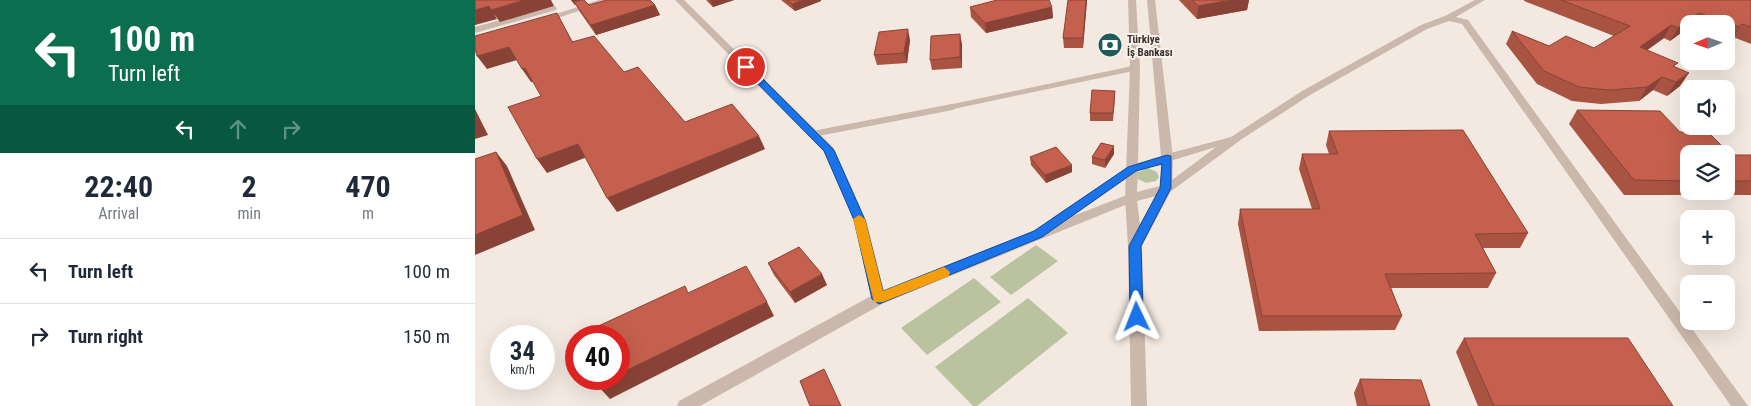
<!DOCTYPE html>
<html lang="en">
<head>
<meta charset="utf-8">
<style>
  :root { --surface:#fff; --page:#f2f2f3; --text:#1f2937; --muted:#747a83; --line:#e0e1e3 }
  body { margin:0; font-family:"Roboto Condensed",sans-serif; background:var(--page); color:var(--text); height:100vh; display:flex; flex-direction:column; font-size:19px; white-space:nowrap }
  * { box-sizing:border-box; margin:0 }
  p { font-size:16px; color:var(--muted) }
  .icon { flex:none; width:28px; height:28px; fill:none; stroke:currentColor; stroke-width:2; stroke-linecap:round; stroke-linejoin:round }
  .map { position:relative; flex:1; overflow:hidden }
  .sheet { display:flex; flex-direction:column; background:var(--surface); width:475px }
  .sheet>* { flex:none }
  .guide { background:#0b6e4f; color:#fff; overflow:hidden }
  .needle { width:32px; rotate:268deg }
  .tools { position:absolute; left:1205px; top:15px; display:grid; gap:10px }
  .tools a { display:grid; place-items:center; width:55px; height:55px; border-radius:10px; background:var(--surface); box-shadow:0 5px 20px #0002; font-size:25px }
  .speed { position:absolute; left:15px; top:325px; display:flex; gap:10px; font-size:25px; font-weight:700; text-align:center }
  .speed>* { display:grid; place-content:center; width:65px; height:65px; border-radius:50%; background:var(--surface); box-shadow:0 5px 20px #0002; line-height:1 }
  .speed small { font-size:12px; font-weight:400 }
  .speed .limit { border:8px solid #d22; background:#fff; color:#111 }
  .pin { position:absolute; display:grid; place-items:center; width:42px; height:42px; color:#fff; margin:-21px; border:2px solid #fff; border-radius:50%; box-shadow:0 1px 5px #0007 }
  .me { position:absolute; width:55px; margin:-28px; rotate:358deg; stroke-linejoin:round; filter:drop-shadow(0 0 4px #0008) }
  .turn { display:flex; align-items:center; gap:18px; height:105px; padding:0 25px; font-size:22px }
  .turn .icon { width:65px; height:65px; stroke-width:2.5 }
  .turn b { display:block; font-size:35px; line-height:42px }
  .lanes { display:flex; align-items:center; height:48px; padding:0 25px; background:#0003; justify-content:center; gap:25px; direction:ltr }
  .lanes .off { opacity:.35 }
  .eta { display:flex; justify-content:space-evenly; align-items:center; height:85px; text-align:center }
  .eta b { font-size:30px; font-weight:700; line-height:35px }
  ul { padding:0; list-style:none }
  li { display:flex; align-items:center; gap:15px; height:65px; padding:0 25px; border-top:1px solid var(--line) }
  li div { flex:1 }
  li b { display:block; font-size:19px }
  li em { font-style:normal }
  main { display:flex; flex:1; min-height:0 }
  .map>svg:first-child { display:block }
</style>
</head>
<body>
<main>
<section class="sheet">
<div class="guide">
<div class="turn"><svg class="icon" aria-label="left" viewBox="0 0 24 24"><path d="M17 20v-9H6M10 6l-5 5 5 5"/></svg><div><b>100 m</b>Turn left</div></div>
<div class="lanes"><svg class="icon" aria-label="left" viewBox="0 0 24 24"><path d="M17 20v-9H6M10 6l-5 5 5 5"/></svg><svg class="icon off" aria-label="ahead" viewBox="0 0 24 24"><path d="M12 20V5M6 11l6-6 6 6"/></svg><svg class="icon off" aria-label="right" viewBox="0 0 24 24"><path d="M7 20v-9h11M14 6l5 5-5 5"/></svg></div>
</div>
<div class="eta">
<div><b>22:40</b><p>Arrival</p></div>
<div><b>2</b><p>min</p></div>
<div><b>470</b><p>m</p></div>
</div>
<ul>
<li><svg class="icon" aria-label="left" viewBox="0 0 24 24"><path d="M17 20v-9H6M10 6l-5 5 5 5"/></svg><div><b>Turn left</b></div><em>100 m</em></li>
<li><svg class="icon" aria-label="right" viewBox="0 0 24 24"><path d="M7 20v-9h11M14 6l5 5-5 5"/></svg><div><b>Turn right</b></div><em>150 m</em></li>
</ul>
</section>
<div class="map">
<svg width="1276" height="406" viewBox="0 0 1276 406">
  <rect width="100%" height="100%" fill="#f3e9e0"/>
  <path fill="#bac2a0" d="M673 168 682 172 684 177 681 181 671 183 663 179V172Z
    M561 245 583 261 536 295 515 277Z
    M499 278 526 302 452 355 426 328Z
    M553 298 593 333 502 406H498L460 367Z"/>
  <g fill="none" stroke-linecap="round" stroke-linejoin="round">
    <path stroke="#cbb8ac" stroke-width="5" d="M471 108 660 68"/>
    <path stroke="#cbb8ac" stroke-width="6" d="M338 134 477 107"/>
    <path fill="#cbb8ac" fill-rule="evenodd" d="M200 0H209L358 147 391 220 409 291 578 224 576 221 577 218 657 165 663 169 661 172 598 216 652 195H660L662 198 660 201 409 303 225 406H202L204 401 396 296 379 220 349 151Z
      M1000 0H1010L981 17 993 20 1273 406H1256L987 24 974 21 952 29 835 95 767 139 695 192 691 193 685 189 741 147 692 162 686 158 688 155 756 137 827 91 946 25 970 16Z"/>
    <path fill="#cbb8ac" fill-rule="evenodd" d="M124 0H137L70 22 63 20Z
      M653 0H661L665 68 663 163 686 156 672 0H680L698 158 697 189 667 246 672 406H656L653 246 650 198 655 68ZM686 164 685 186 662 192 663 171ZM681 196 665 225 662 201Z
      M78 5 82 8 81 10 0 33V27Z"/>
  </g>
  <path fill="#a95342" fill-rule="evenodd" d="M96 0H109L114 5H180L185 15 121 35 105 12 101 5H100Z
    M231 0H259L238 7Z
    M306 0H346V1L320 11Z
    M612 0 608 48H589L588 38Z
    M704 0H774L772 10 722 19Z
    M1049 0H1276V44L1258 37 1255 39 1251 38V24H1214V27L1195 41 1189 38 1172 50 1200 67 1205 86 1192 96 1178 90 1164 101 1126 104 1097 101 1062 84 1031 44 1037 31 1074 46 1119 48 1139 36 1049 1Z
    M495 7H577L578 18 511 33 496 17Z
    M435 40 432 63 402 65 399 55Z
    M487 44V68L457 70 455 60Z
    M640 98 638 121H615V113Z
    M1102 110 1205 132 1256 155H1276V195H1149L1094 124ZM1214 154H1251V191H1214Z
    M854 131 1053 233 1045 248H1008L1021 273 1013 288H916L927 316 920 330 784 331 763 224 765 209H837L824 169 827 154H854L851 145Z
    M639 154 630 168 617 164V157Z
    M555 157 597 172 571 183 556 165Z
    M293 263 352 285 320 303 299 275Z
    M989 338 1198 406H1003L981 352Z
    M885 379 955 406H882L879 393Z"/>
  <path fill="#894336" d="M49 0H76L79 6 25 22 16 10Z
    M96 0H106L99 2 101 5H100Z
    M235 0H259L238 7Z
    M328 0H346V1L320 11 317 4Z
    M611 0H612L608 48V38Z
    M757 0H774L772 10 722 19 723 6Z
    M180 5 185 15 121 35 116 25Z
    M14 6 22 19 0 25V10Z
    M577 7 578 18 511 33 510 23Z
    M82 13 89 26 105 55 97 42Z
    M1224 13 1217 24H1214V27L1195 41 1203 28Z
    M1267 24 1258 37 1255 39 1264 27Z
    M1196 25 1189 38 1157 61 1165 47Z
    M433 29 435 40 432 63 429 53Z
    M485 34 487 44V68L485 57Z
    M34 47 42 60 12 69 2 56Z
    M50 68 59 81 56 82 47 69Z
    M1214 73 1205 86 1192 96 1201 82Z
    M1187 77 1178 90 1164 101 1172 87Z
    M0 109 13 135 0 139Z
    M284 136 290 149 142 212 132 198Z
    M103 144 112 157 72 173 62 159Z
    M639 146V154L630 168V160Z
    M21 152 32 166 60 230 0 255V235Z
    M597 165V172L571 183 570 175Z
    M347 274 352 285 320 303 315 292Z
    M292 302 299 316 135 399 122 385 135 379H144V374Z"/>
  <path fill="#c4604d" stroke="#894336" d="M0 0H49L16 10 14 6 0 10Z
    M106 0H109L114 5 132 0H175L180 5 116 25 99 2Z
    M312 0H328L317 4Z
    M522 0H574L577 7 510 23 495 7Z
    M593 0H611L608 38H588Z
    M717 0H757L723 6Z
    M1086 0H1276V27L1267 24 1264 27 1224 13 1203 28 1196 25 1165 47 1203 63 1198 66 1214 73 1201 82 1187 77 1172 87 1134 90 1104 87 1069 71 1037 31 1074 46 1091 36 1119 48 1155 26Z
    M82 13 97 42 119 36 149 72 163 67 210 122 257 104 284 136 132 198 103 144 62 159 33 107 66 96 50 68 47 69 34 47 2 56 0 49V36Z
    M433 29 429 53 399 55 404 32Z
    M485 34V57L455 60 456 36Z
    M617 90 640 91 638 113H615Z
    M1102 110 1185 111 1205 132H1233L1256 155H1276V181H1251V154H1214V181L1159 180Z
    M988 130 1053 233 1000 234 1021 273 910 274 927 316H787L765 209H845L827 154H863L854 131Z
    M626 143 639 146 630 160 617 157Z
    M581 147 597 165 570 175 555 157Z
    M21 152 48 215 0 235V159Z
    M324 247 347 274 315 292 293 263Z
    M271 266 292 302 144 374V336H107L106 334 210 286 213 293Z
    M989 338H1153L1198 406H1019Z
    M349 369 366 406H335L325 381Z
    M120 379H135L122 385Z
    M885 379 946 380 955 406H892Z"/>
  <path fill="#1a73e8" stroke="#114b97" d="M268 65H274L359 150 390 220 408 291 559 231 653 167 692 155 696 156V188L666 246 668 317 666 321 662 322 655 317 654 246 685 188 687 164 661 171 567 237 404 304 397 299 379 220 349 151 268 69Z"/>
  <path fill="#f59e0b" d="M384 215 390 219 408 291 469 267 475 272 474 276 408 302H399L378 219Z"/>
  <defs>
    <symbol id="bank-disc" viewBox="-11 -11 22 22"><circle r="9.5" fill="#205b5a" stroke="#faf3ed"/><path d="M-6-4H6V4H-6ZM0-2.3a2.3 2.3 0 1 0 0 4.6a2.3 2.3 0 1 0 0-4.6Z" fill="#fff"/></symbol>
  </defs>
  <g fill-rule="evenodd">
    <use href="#bank-disc" x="621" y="31" width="28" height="28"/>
  </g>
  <g text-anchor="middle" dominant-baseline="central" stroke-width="4" stroke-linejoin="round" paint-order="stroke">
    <g font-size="11" font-weight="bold" fill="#3a2e2b" stroke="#faf3ed" text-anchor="start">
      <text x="652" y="39">Türkiye<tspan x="652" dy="13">İş Bankası</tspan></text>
    </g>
  </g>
</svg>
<div class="tools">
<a><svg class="needle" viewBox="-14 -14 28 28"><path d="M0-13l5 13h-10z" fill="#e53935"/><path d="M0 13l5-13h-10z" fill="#747a83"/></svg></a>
<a><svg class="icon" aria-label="sound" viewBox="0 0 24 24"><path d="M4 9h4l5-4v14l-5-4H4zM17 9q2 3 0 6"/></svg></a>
<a><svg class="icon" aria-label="layers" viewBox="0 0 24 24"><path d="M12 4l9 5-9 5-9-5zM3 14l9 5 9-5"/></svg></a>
<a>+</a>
<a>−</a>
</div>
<div class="speed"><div>34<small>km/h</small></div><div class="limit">40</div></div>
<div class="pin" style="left:271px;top:67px;background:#d93025"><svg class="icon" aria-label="arrive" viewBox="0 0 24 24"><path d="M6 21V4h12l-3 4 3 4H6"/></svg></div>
<svg class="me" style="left:662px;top:317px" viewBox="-20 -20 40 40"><path d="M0-17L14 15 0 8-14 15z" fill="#1a73e8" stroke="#fff" stroke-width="4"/></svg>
</div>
</main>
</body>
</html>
